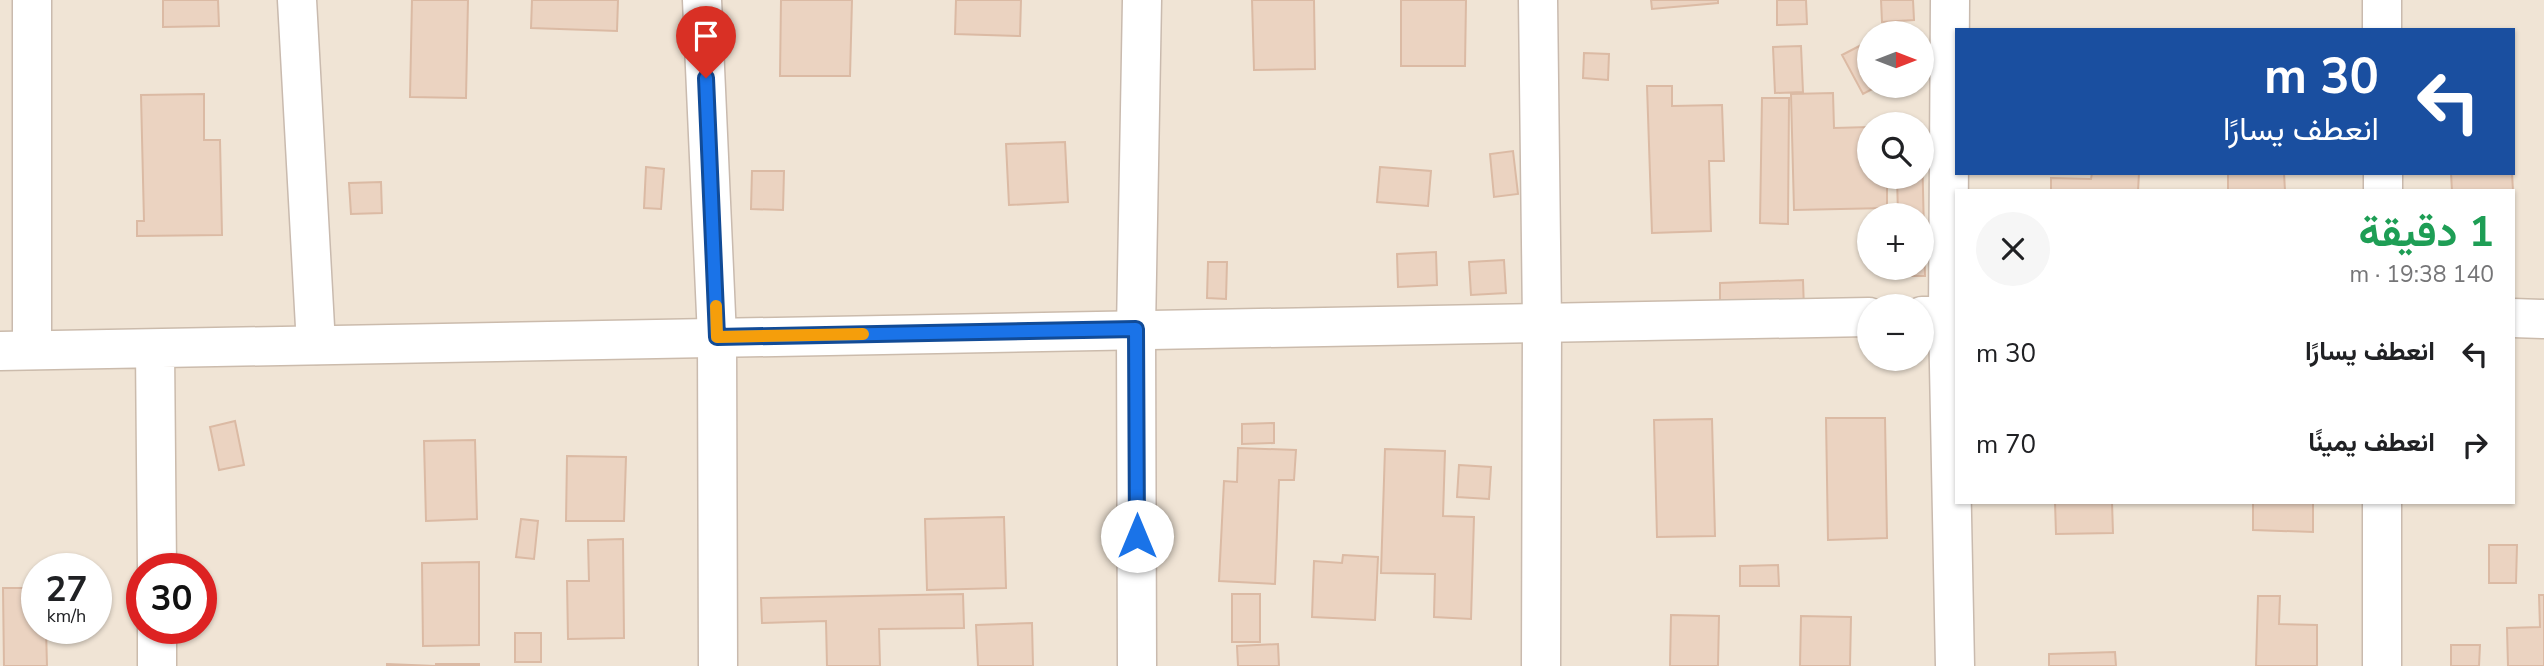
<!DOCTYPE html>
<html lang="ar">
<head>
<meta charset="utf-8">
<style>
  :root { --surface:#fff; --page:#f6f6f6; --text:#202124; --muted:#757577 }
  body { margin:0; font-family:"Nunito Sans",Vazirmatn,sans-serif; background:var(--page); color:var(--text); direction:rtl; height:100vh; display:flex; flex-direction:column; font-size:26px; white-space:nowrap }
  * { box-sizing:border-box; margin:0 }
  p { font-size:23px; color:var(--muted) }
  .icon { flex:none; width:38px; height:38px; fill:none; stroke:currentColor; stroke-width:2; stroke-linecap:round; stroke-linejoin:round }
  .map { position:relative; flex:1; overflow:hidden; direction:ltr }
  .panel { position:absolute; left:1955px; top:189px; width:560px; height:315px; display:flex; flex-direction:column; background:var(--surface); border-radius:0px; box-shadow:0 2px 5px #0004; direction:rtl }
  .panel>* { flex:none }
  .top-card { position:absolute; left:1955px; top:28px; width:560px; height:147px; border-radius:0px; box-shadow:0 2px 5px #0004; direction:rtl; background:#1a4fa0; color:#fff; overflow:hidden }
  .needle { width:46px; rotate:90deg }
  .fabs { position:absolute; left:1857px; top:21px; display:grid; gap:14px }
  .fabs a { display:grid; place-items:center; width:77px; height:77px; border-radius:50%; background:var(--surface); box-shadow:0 2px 5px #0004; font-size:35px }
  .speed { position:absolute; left:21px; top:553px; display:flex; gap:14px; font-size:35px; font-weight:700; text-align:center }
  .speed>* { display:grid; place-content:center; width:91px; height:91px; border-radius:50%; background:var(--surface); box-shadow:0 2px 5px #0004; line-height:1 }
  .speed small { font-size:18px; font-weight:400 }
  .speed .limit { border:10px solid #d22; background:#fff; color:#111 }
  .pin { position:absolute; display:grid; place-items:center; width:60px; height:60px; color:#fff; margin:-72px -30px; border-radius:50% 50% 50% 0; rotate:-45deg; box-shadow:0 0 7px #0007 }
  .pin .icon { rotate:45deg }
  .me { position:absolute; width:77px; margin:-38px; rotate:0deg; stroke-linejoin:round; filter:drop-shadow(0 0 5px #0008) }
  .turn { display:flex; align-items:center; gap:24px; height:147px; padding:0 21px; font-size:32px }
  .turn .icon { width:91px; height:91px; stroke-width:2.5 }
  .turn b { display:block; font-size:49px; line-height:60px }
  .round { display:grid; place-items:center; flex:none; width:74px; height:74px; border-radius:37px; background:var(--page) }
  .headline { display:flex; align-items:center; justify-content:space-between; height:119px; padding:0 21px }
  h1 { font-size:42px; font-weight:700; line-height:52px; color:#1e9e55 }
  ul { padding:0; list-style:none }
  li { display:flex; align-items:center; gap:21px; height:91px; padding:0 21px }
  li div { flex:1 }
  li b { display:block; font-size:26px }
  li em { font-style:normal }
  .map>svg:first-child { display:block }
</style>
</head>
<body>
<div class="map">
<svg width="2544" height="666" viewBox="0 0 2544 666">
  <rect width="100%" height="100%" fill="#f9f2e6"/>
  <path fill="#f0e4d5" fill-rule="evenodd" d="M0 0H2544V666H0ZM1956 30H2513V173H1956ZM1869 33H1922V86H1869ZM1869 124H1922V177H1869ZM1956 191H2513V502H1956ZM1869 215H1922V268H1869ZM1869 306H1922V359H1869ZM37 569H96V628H37ZM142 569H201V628H142Z"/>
  <path fill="#ebd3c1" stroke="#dbbaa4" stroke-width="2" d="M163 0H218L219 26 163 27Z
    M412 0H468L466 98 410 97Z
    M532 0H618L617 31 531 28Z
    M781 0H852L850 76H780Z
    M956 0H1021L1020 36 955 34Z
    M1252 0H1314L1315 69 1254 70Z
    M1401 0H1466L1465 66H1401Z
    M1651 0H1718V3L1652 9Z
    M1777 0H1806L1807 24 1777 25Z
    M1881 0H1913L1914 20 1882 22Z
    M1869 41V86H1878L1863 94 1842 55Z
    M1801 46 1803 92 1775 93 1773 47Z
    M1584 53 1609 54 1608 80 1583 78Z
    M1647 86H1672V106L1722 105 1724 161H1709L1711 231 1652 233Z
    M1833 93 1834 128 1869 127V177H1887V208L1794 210 1791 94Z
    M204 94V140H220L222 235 137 236V221H144L141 95Z
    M1762 98H1789L1788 224 1760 223Z
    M1065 142 1068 202 1009 205 1006 144Z
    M1922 147 1925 276H1899V268H1922V215H1898L1897 177H1922Z
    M1513 151 1518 194 1494 197 1490 154Z
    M646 167 664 169 661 209 644 208Z
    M1380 167 1431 171 1428 206 1377 202Z
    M752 171H784L783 210 751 209Z
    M2092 173H2139L2138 191H2051V178L2091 179Z
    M2228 173H2284L2285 191H2228Z
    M2451 173H2512L2513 191H2452Z
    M381 182 382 213 351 214 349 183Z
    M1436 252 1437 285 1398 287 1397 254Z
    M1504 260 1506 293 1471 295 1469 262Z
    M1208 262H1227L1226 299 1207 298Z
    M1803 280 1804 310 1720 313V283Z
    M1826 418H1885L1887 538 1828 540Z
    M1712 419 1715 536 1657 537 1654 420Z
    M235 421 244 465 219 470 210 427Z
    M1274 423V443L1242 444V424Z
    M475 440 477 519 426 521 424 441Z
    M1238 448 1296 450 1294 480H1279L1275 584 1219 581 1224 481 1237 482Z
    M1385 449 1445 451 1443 516 1474 517 1471 619 1434 617 1435 574 1381 573Z
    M567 456 626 457 624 521H566Z
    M1459 465 1491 467 1489 499 1457 497Z
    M2055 502H2112L2113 533 2056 534Z
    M2253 502H2313V532L2253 530Z
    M1004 517 1006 588 927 590 925 519Z
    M521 519 538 521 534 559 516 557Z
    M623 539 624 638 568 639 567 581H589L588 540Z
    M2489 545H2517L2516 583H2489Z
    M1343 555 1378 557 1375 620 1312 617 1314 561 1342 563Z
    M479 562V645L423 646 422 563Z
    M1778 565 1779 586H1740V566Z
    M3 588H37V628H46L47 666H4Z
    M963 594 964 628 879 629 880 666H827L826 621 762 623 761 598Z
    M1232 594H1260V642H1232Z
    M2539 595H2544V666H2508L2507 628 2540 627Z
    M2258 596H2280L2279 624 2317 625V666H2256Z
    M1671 615 1719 616 1718 666H1670Z
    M1801 616 1851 617 1850 666H1800Z
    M1032 623 1033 666H978L976 625Z
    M515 633H541V662H515Z
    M1278 644 1279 666H1238L1237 646Z
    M2451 645H2480L2479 666H2451Z
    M2115 652 2116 666H2049V654Z
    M387 664 436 666V664H479V666H387Z"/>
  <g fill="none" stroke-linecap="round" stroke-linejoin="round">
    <defs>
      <path id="street" d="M297 0 316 345
        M702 0 717 337 718 666
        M1538 0 1542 323 1541 666
        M1950 0 1948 316 1955 666
        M2382 0V30
        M2383 173V191
        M32 350V0
        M1137 666 1136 329 1142 0
        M2382 666V502"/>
      <path id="secondary" d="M1922 316H1956
        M2513 318 2544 319
        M155 349 157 569
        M0 351 1869 317
        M157 628V666"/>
    </defs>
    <use href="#street" stroke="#c9baae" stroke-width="41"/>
    <use href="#secondary" stroke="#cbbbac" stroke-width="41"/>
    <use href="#street" stroke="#fff" stroke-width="38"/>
    <use href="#secondary" stroke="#fff" stroke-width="38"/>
  </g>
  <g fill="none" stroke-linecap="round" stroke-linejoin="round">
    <defs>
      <path id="route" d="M706 78 717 337 1136 329 1137 536"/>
    </defs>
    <use href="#route" stroke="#114b97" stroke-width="18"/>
    <use href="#route" stroke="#1a73e8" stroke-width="12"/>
    <path stroke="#f59e0b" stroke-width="12" d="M716 306 717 337 863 334"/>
  </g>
</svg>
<div class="fabs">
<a><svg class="needle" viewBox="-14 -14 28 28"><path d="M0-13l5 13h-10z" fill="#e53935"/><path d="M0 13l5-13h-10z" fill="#757577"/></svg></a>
<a><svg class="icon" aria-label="search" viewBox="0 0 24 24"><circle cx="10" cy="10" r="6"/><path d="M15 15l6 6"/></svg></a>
<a>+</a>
<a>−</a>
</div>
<div class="speed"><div>27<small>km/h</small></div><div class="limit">30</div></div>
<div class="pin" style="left:706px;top:78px;background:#d93025"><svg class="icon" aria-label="arrive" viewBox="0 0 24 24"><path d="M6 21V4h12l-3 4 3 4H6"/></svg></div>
<svg class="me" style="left:1137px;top:536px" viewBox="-20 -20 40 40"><circle r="19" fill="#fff"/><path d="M0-13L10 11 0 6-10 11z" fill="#1a73e8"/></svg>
<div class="top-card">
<div class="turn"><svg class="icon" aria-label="left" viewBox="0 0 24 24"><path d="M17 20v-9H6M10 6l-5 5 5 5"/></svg><div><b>30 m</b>انعطف يسارًا</div></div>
</div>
<section class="panel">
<div class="headline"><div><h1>1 دقيقة</h1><p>140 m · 19:38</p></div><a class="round"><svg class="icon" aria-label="close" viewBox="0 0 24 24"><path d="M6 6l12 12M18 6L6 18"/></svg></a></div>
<ul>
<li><svg class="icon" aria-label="left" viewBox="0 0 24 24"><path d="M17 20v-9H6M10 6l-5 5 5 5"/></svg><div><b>انعطف يسارًا</b></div><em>30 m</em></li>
<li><svg class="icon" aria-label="right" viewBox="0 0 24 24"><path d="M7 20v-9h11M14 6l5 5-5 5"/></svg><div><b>انعطف يمينًا</b></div><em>70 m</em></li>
</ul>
</section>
</div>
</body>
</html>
